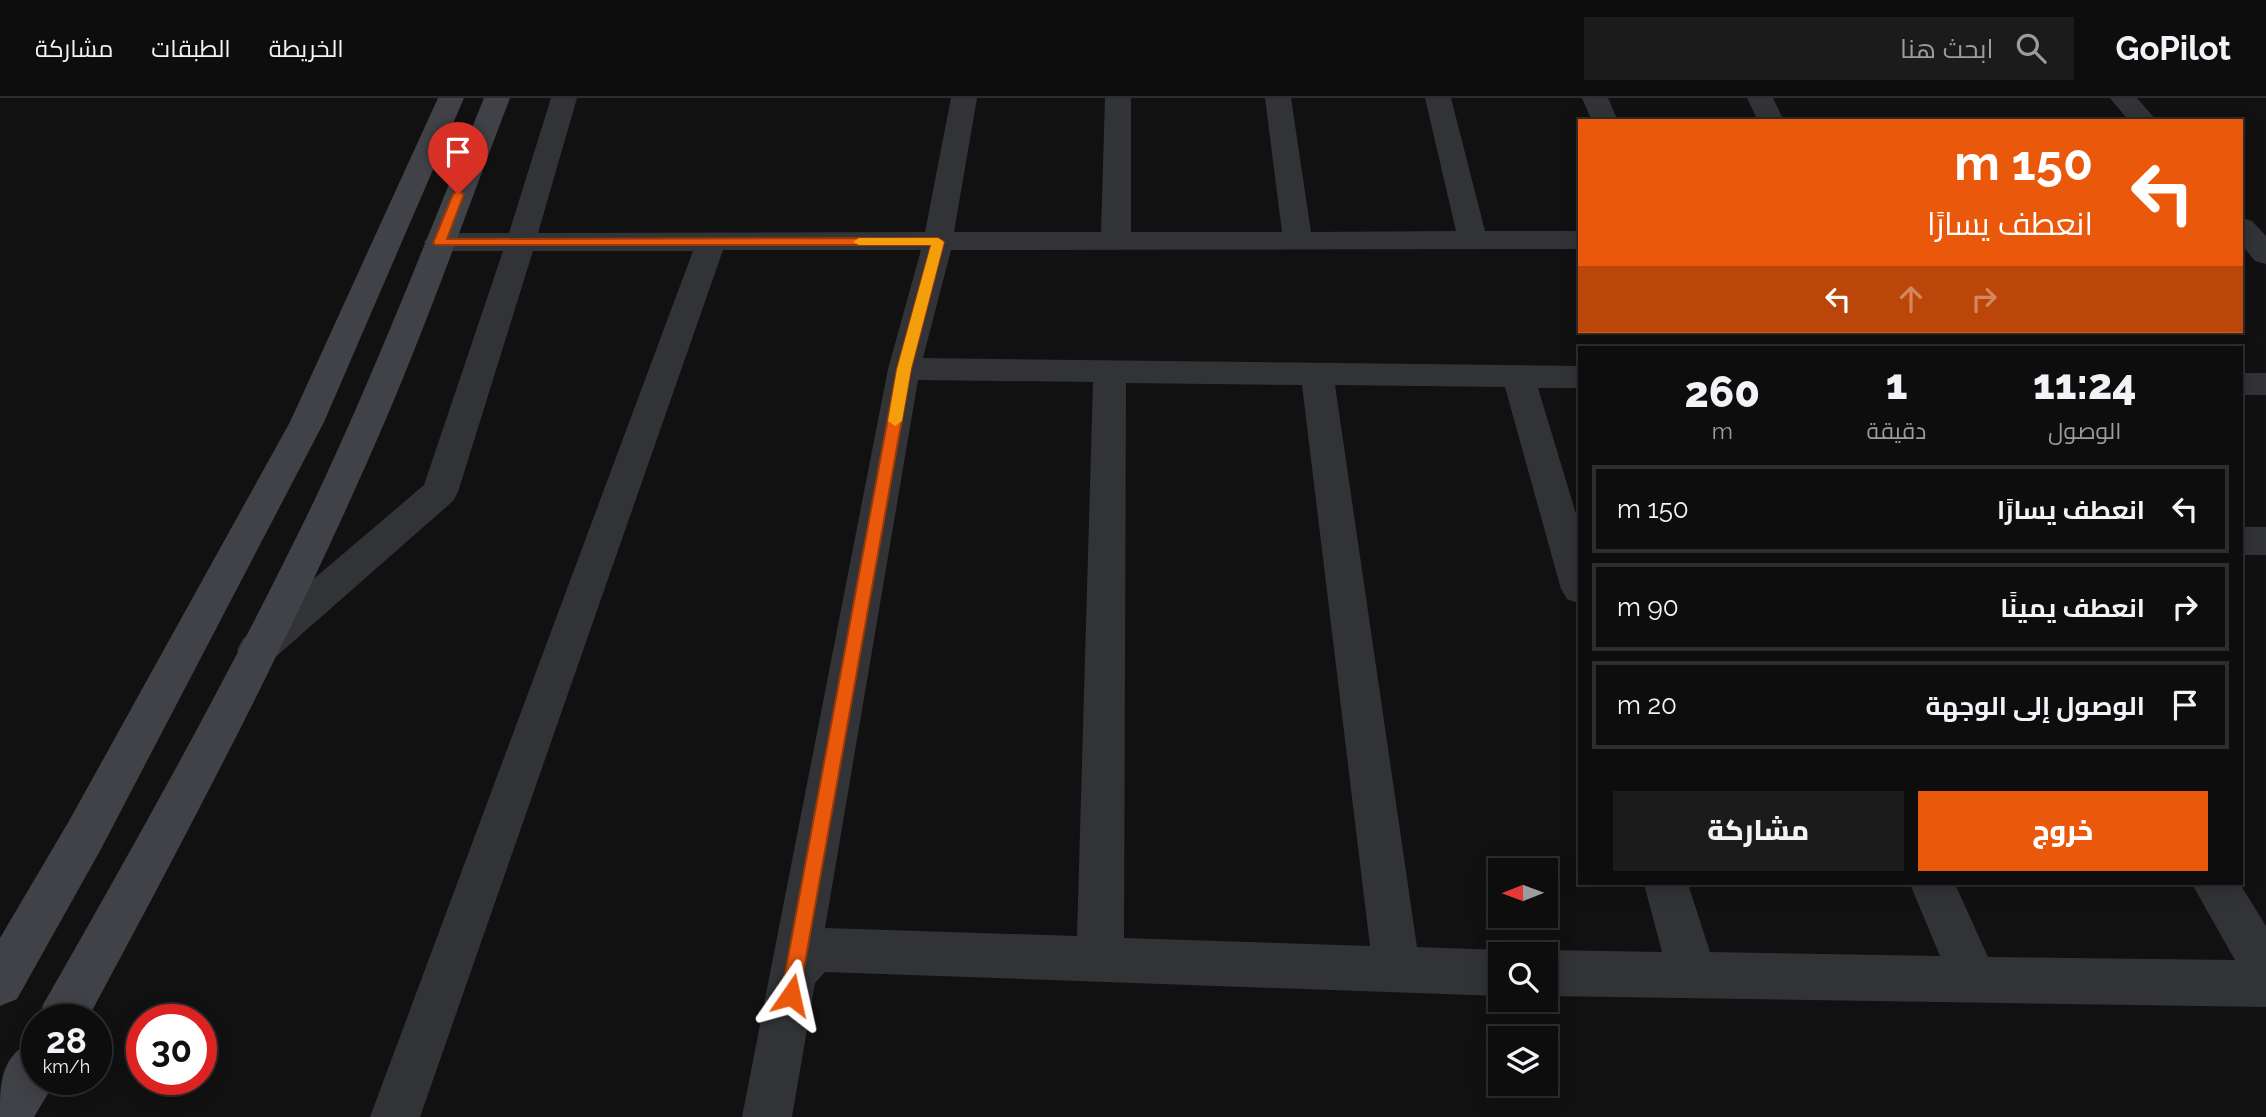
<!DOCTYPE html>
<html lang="ar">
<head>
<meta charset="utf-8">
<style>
  :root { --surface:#0d0d0e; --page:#1b1b1c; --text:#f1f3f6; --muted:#9a9c9e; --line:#2d2d2e; --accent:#ea580c }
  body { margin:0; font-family:Raleway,Cairo,sans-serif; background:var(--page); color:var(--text); direction:rtl; height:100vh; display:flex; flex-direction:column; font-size:26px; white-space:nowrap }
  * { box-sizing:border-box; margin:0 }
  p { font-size:23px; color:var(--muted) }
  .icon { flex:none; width:38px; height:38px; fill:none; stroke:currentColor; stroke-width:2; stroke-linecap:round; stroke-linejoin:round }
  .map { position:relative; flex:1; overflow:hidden; direction:ltr }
  .side { position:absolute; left:1578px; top:248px; width:665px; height:539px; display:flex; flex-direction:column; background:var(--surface); border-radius:0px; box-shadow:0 4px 18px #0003,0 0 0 2px var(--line); direction:rtl }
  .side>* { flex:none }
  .hud { position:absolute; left:1578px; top:21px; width:665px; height:214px; border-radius:0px; box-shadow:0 4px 18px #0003,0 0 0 2px var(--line); direction:rtl; background:#ea580c; color:#fff; overflow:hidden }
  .needle { width:46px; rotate:269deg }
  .controls { position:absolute; left:1488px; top:760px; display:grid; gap:14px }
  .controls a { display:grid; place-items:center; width:70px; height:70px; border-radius:0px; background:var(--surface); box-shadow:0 4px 18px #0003,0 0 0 2px var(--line); font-size:35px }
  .speed { position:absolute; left:21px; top:906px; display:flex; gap:14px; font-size:35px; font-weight:700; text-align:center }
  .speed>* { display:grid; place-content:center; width:91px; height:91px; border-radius:50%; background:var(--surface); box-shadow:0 4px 18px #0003,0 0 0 2px var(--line); line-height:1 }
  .speed small { font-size:18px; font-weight:400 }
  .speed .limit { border:10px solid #d22; background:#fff; color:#111 }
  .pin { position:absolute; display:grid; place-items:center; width:60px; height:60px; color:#fff; margin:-72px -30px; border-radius:50% 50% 50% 0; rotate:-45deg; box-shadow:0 0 7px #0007 }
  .pin .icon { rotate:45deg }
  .me { position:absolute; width:77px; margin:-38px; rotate:11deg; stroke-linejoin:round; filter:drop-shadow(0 0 5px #0008) }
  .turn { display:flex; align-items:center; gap:24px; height:147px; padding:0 35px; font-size:32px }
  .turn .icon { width:91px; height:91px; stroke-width:2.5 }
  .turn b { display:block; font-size:49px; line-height:60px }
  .lanes { display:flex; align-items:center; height:66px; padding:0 35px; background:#0003; justify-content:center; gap:35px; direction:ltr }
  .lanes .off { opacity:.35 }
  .eta { display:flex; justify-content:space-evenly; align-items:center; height:119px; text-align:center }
  .eta b { font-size:42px; font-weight:800; line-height:49px }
  .primary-button { display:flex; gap:14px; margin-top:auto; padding:14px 35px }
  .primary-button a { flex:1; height:80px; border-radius:0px; background:var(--accent); color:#fff; font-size:28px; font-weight:800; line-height:80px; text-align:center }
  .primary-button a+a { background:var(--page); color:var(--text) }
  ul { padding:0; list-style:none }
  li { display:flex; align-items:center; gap:21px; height:88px; margin:0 14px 10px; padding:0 21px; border:4px solid var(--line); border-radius:0px }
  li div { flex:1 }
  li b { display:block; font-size:26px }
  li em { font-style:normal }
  header { display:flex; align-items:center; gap:42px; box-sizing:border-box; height:98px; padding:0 35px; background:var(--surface); border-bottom:2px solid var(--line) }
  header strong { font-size:33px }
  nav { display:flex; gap:38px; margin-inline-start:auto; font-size:24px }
  .search { width:490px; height:63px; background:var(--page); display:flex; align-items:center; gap:18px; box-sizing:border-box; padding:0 24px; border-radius:0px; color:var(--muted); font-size:26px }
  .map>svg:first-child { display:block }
</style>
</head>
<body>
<header>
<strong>GoPilot</strong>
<div class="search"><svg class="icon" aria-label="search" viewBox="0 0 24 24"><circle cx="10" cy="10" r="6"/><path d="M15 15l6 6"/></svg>ابحث هنا</div>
<nav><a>الخريطة</a><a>الطبقات</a><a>مشاركة</a></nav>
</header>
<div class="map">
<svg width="2266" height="1019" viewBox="0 0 2266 1019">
  <rect width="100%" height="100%" fill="#111112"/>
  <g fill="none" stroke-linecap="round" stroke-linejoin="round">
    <path fill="#323337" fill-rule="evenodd" d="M551 0H577L538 135 925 134 951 0H977L954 134H1101L1105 0H1131V134H1282L1265 0H1291L1311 134 1456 133 1425 0H1451L1485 133H1580V151L951 152 923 260 1580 268V290H1538L1580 429V506L1567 501 1561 491 1505 289 1335 287 1417 849 1500 852 1509 856H1500V898L825 874 815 885 792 1019H742L888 271 921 152H723L420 1019H370L693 153H533L458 394 453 403 271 563 257 568 243 563 237 552 243 541 424 387 503 153H439L429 150 424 144 429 138 439 135H509ZM918 282 1093 284 1077 838 825 830ZM1126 285 1302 287 1370 848 1124 840Z
      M1582 0H1608L1618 23H1592Z
      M1747 0H1773L1784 23H1758Z
      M2110 0H2137L2157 23H2129Z
      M2242 120 2252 123 2266 138V166L2255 163 2242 147Z
      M2242 275H2266V297H2242Z
      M2242 429H2266V457H2242Z
      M1644 786H1688L1710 854 1940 858 1910 786H1955L1988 859 2235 862 2192 786H2240L2266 828V909L1545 898V856H1536L1545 852 1662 854Z"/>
    <path fill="#414247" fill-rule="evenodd" d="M438 0H464L324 324 101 751 17 901 0 908V840L69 723 290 324Z
      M484 0H510C469 107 431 215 386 321 298 526 193 725 87 922H37L44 905C139 739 232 573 315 401 377 270 429 134 484 0Z
      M37 941V982L55 984 34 1019H0C0 984 0 956 37 941Z"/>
  </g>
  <path fill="#ea580c" stroke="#983908" stroke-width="2" d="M458 93 464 96 447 141 938 140 944 144 911 271 798 904 791 907 784 904 781 897 897 271 931 147H435L433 145 453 96Z"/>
  <path fill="#f59e0b" d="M938 140 944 144 911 271 902 323 895 328 888 323 897 271 931 147H859L853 144 859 140Z"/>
</svg>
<div class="controls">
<a><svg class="needle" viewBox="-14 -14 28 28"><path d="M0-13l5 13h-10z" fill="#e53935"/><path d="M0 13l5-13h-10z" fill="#9a9c9e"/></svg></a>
<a><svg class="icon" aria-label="search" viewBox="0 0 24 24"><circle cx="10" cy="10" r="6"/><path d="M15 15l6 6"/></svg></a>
<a><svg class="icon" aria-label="layers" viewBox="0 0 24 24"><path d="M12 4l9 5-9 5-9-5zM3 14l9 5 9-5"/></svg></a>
</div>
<div class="speed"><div>28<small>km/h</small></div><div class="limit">30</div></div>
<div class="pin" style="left:458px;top:96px;background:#d93025"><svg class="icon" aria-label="arrive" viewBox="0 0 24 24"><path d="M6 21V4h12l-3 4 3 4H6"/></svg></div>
<svg class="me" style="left:791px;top:897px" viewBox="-20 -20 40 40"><path d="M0-17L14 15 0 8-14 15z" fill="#ea580c" stroke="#fff" stroke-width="4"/></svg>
<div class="hud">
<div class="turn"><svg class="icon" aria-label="left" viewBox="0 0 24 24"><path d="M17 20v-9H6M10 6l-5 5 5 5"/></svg><div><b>150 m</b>انعطف يسارًا</div></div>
<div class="lanes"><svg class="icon" aria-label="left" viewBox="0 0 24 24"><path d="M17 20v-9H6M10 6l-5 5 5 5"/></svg><svg class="icon off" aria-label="ahead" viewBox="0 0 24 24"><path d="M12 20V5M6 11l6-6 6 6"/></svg><svg class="icon off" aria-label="right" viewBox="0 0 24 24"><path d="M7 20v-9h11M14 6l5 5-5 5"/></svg></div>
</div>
<section class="side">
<div class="eta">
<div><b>11:24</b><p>الوصول</p></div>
<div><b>1</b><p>دقيقة</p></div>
<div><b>260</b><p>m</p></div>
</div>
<ul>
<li><svg class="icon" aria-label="left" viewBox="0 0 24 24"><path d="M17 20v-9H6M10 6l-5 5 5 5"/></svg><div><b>انعطف يسارًا</b></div><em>150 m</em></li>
<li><svg class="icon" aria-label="right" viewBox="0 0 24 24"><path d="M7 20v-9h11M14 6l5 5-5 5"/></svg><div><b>انعطف يمينًا</b></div><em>90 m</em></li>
<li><svg class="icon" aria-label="arrive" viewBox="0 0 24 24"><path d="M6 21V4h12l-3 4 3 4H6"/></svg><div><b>الوصول إلى الوجهة</b></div><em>20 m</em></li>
</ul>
<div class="primary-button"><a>خروج</a><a>مشاركة</a></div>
</section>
</div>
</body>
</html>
